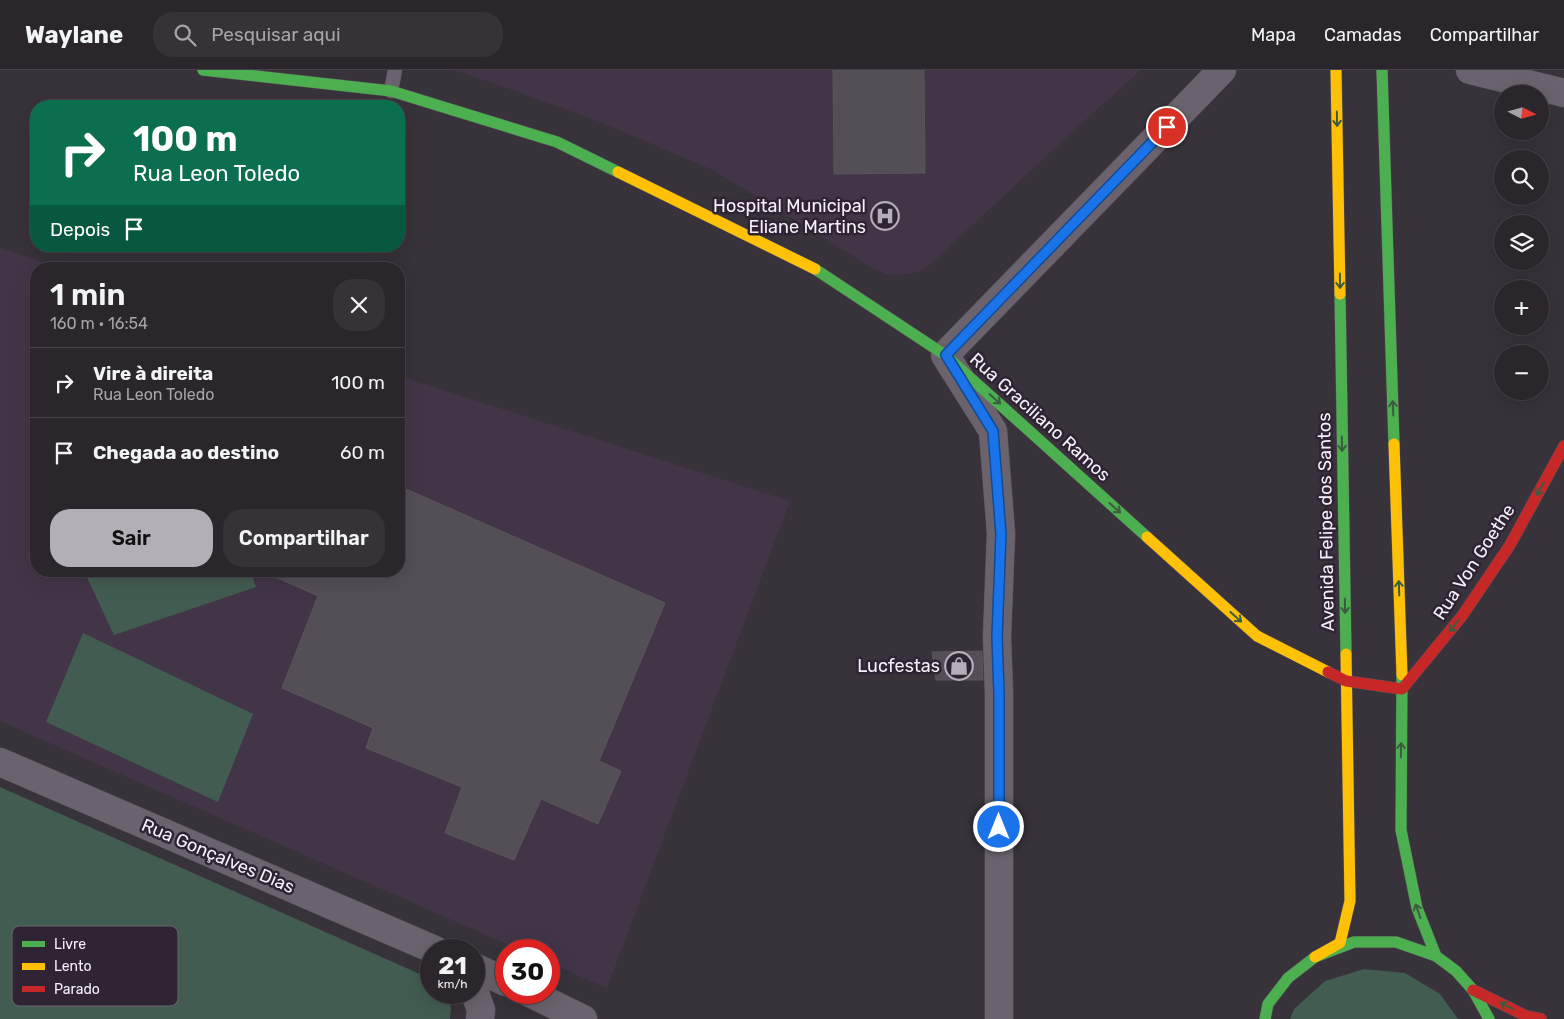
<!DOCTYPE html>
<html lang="pt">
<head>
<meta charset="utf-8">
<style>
  :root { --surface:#2a262c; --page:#363238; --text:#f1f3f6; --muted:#a5a5a9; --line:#464348; --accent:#b4aeb7 }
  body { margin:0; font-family:Rubik,sans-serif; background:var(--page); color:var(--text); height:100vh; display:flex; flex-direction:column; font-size:19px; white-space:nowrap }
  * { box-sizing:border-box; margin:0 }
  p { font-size:16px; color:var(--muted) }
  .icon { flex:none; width:28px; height:28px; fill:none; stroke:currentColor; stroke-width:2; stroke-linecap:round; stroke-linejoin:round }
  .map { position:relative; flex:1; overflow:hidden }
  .sheet { position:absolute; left:30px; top:192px; width:375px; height:315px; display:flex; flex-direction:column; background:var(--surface); border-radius:20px; box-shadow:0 5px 20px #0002,0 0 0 1px var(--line) }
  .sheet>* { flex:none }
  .banner { position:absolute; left:30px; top:30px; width:375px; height:152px; border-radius:20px; box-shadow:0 5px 20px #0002,0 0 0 1px var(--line); background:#0b6e4f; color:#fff; overflow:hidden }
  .needle { width:32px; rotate:96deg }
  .buttons { position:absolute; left:1494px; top:15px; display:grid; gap:10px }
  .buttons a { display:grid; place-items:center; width:55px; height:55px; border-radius:50%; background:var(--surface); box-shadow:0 5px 20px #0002,0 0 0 1px var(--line); font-size:25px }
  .speed { position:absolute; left:420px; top:869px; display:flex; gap:10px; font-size:25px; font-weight:700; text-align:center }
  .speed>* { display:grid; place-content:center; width:65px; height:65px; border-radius:50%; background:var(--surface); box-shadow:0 5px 20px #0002,0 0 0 1px var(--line); line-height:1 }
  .speed small { font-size:12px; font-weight:400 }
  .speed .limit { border:8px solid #d22; background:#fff; color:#111 }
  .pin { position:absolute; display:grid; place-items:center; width:42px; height:42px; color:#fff; margin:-21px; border:2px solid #fff; border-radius:50%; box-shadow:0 1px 5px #0007 }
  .me { position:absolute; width:55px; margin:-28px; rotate:0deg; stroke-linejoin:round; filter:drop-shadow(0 0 4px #0008) }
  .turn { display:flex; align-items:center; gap:18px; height:105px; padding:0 20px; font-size:22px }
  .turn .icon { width:65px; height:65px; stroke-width:2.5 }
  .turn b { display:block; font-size:35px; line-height:42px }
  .then { display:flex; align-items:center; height:48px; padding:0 20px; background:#0003; gap:10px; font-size:19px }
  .round { display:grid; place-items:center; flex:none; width:52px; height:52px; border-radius:20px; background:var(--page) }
  .headline { display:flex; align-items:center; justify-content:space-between; height:85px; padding:0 20px }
  h1 { font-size:30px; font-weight:600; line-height:38px }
  .cta { display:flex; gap:10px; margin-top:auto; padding:10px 20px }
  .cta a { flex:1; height:58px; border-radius:20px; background:var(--accent); color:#111; font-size:20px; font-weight:600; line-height:58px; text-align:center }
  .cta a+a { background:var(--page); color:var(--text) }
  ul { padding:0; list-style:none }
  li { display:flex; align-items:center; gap:15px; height:70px; padding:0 20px; border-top:1px solid var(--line) }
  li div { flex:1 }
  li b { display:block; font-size:19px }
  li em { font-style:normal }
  header { display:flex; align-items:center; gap:30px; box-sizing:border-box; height:70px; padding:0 25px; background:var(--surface); border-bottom:1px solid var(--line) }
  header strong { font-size:24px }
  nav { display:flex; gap:28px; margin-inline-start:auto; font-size:18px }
  .search { width:350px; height:45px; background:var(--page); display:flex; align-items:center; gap:12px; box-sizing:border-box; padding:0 18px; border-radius:20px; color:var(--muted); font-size:19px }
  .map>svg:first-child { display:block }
</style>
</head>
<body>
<header>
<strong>Waylane</strong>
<div class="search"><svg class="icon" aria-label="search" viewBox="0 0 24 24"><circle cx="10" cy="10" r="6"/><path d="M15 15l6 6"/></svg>Pesquisar aqui</div>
<nav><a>Mapa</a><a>Camadas</a><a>Compartilhar</a></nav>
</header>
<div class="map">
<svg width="1564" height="949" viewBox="0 0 1564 949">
  <rect width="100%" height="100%" fill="#38323a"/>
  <path fill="#423548" d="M450 0H1141L1071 63 932 193 918 202 902 205 886 204 871 197 713 100 603 53 507 18 461 2Z
    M0 178 64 199H36V501H399V306L790 431 607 918 549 893V880H520L0 651Z"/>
  <path fill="#435c51" d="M84 501H250L256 517 114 565Z
    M83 563 253 644 218 732 46 652Z
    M0 717 431 909V922L443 923 451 937 450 949H0Z
    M1364 899 1405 903 1440 924 1458 949H1290L1294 939 1325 911Z"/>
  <path fill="#544e57" stroke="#5a555c" d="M833 0H924L925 103 834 104Z
    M399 416 665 533 599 691 621 701 598 754 541 729 514 790 445 763 462 717 366 678 373 658 282 618 318 526 262 501H399Z
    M982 581 983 610H936L932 582Z"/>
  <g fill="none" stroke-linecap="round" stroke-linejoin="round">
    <defs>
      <path id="lane" d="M391 21 395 0"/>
      <path id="street" d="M1470 0 1564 23
        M0 692 435 880
        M474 897 506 912
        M474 920 481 940 480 949
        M528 922 583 949
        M999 949V623L997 567 1001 463 993 361 945 285 1222 0"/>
      <path id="fast" d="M203 0 391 21 557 72 618 102
        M1382 0 1394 374
        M815 199 945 285 1147 467
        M1340 224 1346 584
        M1402 605 1401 760 1417 838 1436 886
        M1265 949 1268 934 1288 908 1315 887 1354 872H1396L1436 886 1456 901 1473 920 1489 949"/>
      <path id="slow" d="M1336 0 1340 224
        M618 102 815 199
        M1394 374 1402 605
        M1147 467 1257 566 1328 602
        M1315 887 1340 873 1350 831 1346 584"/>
      <path id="jam" d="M1328 602 1346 611 1402 619 1462 546 1510 475 1564 376
        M1473 920 1526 946 1541 949"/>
    </defs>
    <use href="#lane" stroke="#565158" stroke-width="15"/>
    <use href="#street" stroke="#565158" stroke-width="29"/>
    <use href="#fast" stroke="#565158" stroke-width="12"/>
    <use href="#slow" stroke="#565158" stroke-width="12"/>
    <use href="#jam" stroke="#565158" stroke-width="12"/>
    <use href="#lane" stroke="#6a636d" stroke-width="14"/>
    <use href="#street" stroke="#6a636d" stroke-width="28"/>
    <use href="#fast" stroke="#4caf50" stroke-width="11"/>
    <use href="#slow" stroke="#ffc107" stroke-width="11"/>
    <use href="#jam" stroke="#c62828" stroke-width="11"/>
  </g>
  <defs><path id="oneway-shaft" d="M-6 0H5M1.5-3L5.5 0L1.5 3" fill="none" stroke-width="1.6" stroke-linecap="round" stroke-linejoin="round" transform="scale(1.25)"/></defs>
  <g stroke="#3b5c3f">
    <use href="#oneway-shaft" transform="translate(1337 49) rotate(89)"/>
    <use href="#oneway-shaft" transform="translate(1340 211) rotate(89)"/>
    <use href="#oneway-shaft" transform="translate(995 329) rotate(42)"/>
    <use href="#oneway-shaft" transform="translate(1393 338) rotate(-92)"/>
    <use href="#oneway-shaft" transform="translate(1342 374) rotate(89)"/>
    <use href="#oneway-shaft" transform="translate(1540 419) rotate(119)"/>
    <use href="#oneway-shaft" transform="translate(1115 438) rotate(42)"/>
    <use href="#oneway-shaft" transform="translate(1399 518) rotate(-92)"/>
    <use href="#oneway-shaft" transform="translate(1345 536) rotate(89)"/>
    <use href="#oneway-shaft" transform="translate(1236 547) rotate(42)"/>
    <use href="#oneway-shaft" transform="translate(1454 556) rotate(129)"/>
    <use href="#oneway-shaft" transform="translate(1401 680) rotate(-89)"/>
    <use href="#oneway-shaft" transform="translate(1418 841) rotate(-109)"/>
    <use href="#oneway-shaft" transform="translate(1507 936) rotate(-153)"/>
  </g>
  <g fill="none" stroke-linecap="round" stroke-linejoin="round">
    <defs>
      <path id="route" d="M999 757V623L997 567 1001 464 993 361 946 285 1167 57"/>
    </defs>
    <use href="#route" stroke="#114b97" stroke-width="12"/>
    <use href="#route" stroke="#1a73e8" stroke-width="9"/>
  </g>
  <defs>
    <symbol id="hospital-ring" viewBox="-11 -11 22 22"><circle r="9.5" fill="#2f2433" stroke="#b4aeb7" stroke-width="1.5"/><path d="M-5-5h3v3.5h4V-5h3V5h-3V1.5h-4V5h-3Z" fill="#b4aeb7"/></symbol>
    <symbol id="shop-ring" viewBox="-11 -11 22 22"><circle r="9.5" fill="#2f2433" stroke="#b4aeb7" stroke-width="1.5"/><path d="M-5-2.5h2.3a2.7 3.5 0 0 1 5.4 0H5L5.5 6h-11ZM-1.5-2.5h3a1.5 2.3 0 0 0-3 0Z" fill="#b4aeb7"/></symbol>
  </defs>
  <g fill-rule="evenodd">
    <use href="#hospital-ring" x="869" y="130" width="32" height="32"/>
    <use href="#shop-ring" x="943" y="580" width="32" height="32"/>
  </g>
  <g text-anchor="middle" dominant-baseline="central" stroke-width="5" stroke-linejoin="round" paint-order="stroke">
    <g font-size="18" fill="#f7f0fa" stroke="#2f2433" text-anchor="end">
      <text x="866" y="136">Hospital Municipal<tspan x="866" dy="21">Eliane Martins</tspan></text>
      <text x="940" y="596">Lucfestas</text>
    </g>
    <g font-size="18" fill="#f7f0fa" stroke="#2f2433">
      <text transform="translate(1040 347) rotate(42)">Rua Graciliano Ramos</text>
      <text transform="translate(1326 452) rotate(-91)">Avenida Felipe dos Santos</text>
      <text transform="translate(1474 492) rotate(-57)">Rua Von Goethe</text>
      <text transform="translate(218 786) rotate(23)">Rua Gonçalves Dias</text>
    </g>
  </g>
  <rect x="12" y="856" width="166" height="80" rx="8" fill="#2f2433" stroke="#6b616f" stroke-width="1"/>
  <rect x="22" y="871" width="23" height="6" fill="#4caf50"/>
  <rect x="22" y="893" width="23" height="7" fill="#ffc107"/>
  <rect x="22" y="916" width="23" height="6" fill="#c62828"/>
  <g font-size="14" fill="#f7f0fa">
    <text x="54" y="879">Livre</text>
    <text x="54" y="901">Lento</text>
    <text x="54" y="924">Parado</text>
  </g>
</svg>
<div class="buttons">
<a><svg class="needle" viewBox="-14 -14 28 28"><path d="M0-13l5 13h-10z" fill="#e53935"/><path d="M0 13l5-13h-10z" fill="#a5a5a9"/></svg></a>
<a><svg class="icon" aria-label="search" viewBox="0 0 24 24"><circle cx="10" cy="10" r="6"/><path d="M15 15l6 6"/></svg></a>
<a><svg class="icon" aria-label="layers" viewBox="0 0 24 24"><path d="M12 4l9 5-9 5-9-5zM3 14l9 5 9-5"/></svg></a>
<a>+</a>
<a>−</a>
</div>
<div class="speed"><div>21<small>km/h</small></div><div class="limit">30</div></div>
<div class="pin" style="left:1167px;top:57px;background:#d93025"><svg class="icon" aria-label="arrive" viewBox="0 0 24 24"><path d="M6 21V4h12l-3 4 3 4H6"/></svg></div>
<svg class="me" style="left:999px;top:757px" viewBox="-20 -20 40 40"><circle r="17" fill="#1a73e8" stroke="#fff" stroke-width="3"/><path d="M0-11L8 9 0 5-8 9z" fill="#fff"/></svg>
<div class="banner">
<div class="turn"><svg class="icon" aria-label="right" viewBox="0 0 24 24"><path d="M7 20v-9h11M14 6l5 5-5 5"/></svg><div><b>100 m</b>Rua Leon Toledo</div></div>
<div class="then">Depois<svg class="icon" aria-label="arrive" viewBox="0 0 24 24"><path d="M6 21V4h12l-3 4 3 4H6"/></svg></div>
</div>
<section class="sheet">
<div class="headline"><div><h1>1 min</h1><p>160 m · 16:54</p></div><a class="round"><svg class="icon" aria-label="close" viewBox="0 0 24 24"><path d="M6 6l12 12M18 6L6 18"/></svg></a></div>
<ul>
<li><svg class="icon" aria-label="right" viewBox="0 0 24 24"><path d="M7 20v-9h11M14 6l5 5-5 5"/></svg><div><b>Vire à direita</b><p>Rua Leon Toledo</p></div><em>100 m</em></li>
<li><svg class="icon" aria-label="arrive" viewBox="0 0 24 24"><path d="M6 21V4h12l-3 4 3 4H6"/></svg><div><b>Chegada ao destino</b></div><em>60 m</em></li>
</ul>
<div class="cta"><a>Sair</a><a>Compartilhar</a></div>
</section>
</div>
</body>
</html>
